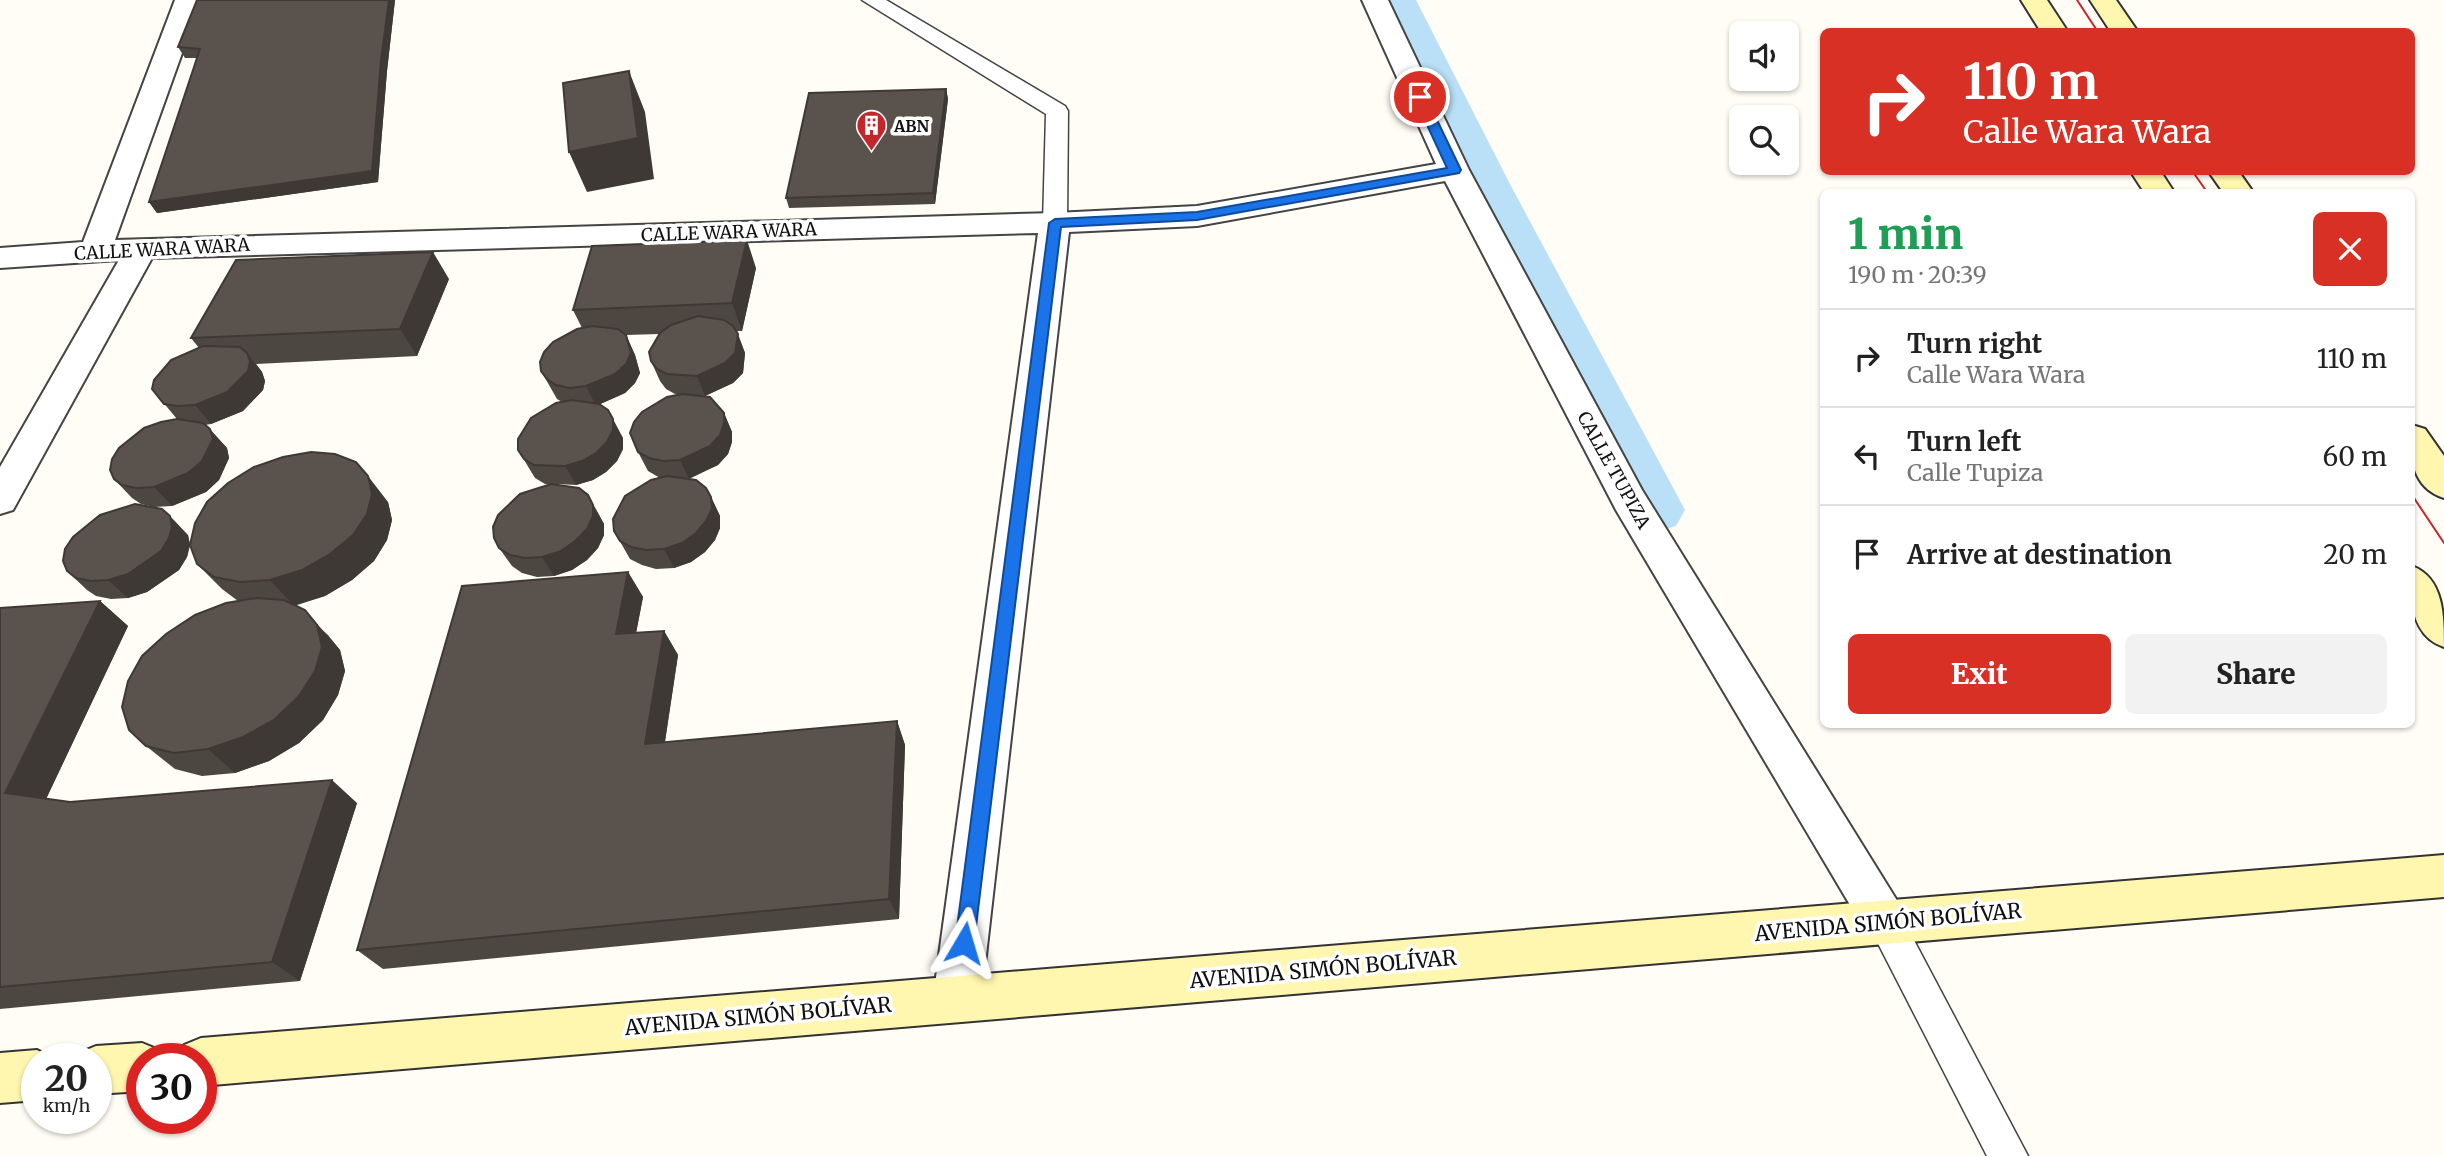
<!DOCTYPE html>
<html lang="en">
<head>
<meta charset="utf-8">
<style>
  :root { --surface:#fff; --page:#f2f2f2; --text:#222; --muted:#767676; --line:#e0e0e0; --accent:#d93025 }
  body { margin:0; font-family:Merriweather,serif; background:var(--page); color:var(--text); height:100vh; display:flex; flex-direction:column; font-size:26px; white-space:nowrap }
  * { box-sizing:border-box; margin:0 }
  p { font-size:23px; color:var(--muted) }
  .icon { flex:none; width:38px; height:38px; fill:none; stroke:currentColor; stroke-width:2; stroke-linecap:round; stroke-linejoin:round }
  .map { position:relative; flex:1; overflow:hidden }
  .sheet { position:absolute; left:1820px; top:189px; width:595px; height:539px; display:flex; flex-direction:column; background:var(--surface); border-radius:10px; box-shadow:0 2px 5px #0004 }
  .sheet>* { flex:none }
  .banner { position:absolute; left:1820px; top:28px; width:595px; height:147px; border-radius:10px; box-shadow:0 2px 5px #0004; background:#d93025; color:#fff; overflow:hidden }
  .tools { position:absolute; left:1729px; top:21px; display:grid; gap:14px }
  .tools a { display:grid; place-items:center; width:70px; height:70px; border-radius:10px; background:var(--surface); box-shadow:0 2px 5px #0004; font-size:35px }
  .speed { position:absolute; left:21px; top:1043px; display:flex; gap:14px; font-size:35px; font-weight:700; text-align:center }
  .speed>* { display:grid; place-content:center; width:91px; height:91px; border-radius:50%; background:var(--surface); box-shadow:0 2px 5px #0004; line-height:1 }
  .speed small { font-size:18px; font-weight:400 }
  .speed .limit { border:10px solid #d22; background:#fff; color:#111 }
  .pin { position:absolute; display:grid; place-items:center; width:60px; height:60px; color:#fff; margin:-30px; border:4px solid #fff; border-radius:50%; box-shadow:0 2px 7px #0007 }
  .me { position:absolute; width:77px; margin:-38px; rotate:7deg; stroke-linejoin:round; filter:drop-shadow(0 0 5px #0008) }
  .turn { display:flex; align-items:center; gap:24px; height:147px; padding:0 28px; font-size:32px }
  .turn .icon { width:91px; height:91px; stroke-width:2.5 }
  .turn b { display:block; font-size:49px; line-height:60px }
  .round { display:grid; place-items:center; flex:none; width:74px; height:74px; border-radius:10px; background:var(--page) }
  .overview { display:flex; align-items:center; justify-content:space-between; height:119px; padding:0 28px }
  h1 { font-size:42px; font-weight:800; line-height:52px; color:#1e9e55 }
  .action { display:flex; gap:14px; margin-top:auto; padding:14px 28px }
  .action a { flex:1; height:80px; border-radius:10px; background:var(--accent); color:#fff; font-size:28px; font-weight:800; line-height:80px; text-align:center }
  .action a+a { background:var(--page); color:var(--text) }
  ul { padding:0; list-style:none }
  li { display:flex; align-items:center; gap:21px; height:98px; padding:0 28px; border-top:2px solid var(--line) }
  li div { flex:1 }
  li b { display:block; font-size:26px }
  li em { font-style:normal }
  .map>svg:first-child { display:block }
</style>
</head>
<body>
<div class="map">
<svg width="2444" height="1156" viewBox="0 0 2444 1156">
  <rect width="100%" height="100%" fill="#fffdf5"/>
  <g fill="none" stroke-linecap="round" stroke-linejoin="round">
    <path fill="#b9e0f7" fill-rule="evenodd" d="M1376 0H1416L1511 186 1685 510 1676 526 1656 532 1636 526 1465 186Z"/>
    <defs>
      <path id="lane" d="M862 0H886L1065 106 1068 111 1067 223 1063 228 1055 231 1047 228 1043 223 1046 114Z
        M1885 905 1898 910 2028 1156H1987L1867 922 1872 910Z"/>
      <path id="street" d="M175 0H201L115 240 1055 213 1197 206 1436 164 1362 0H1388L1469 170 1642 490 1901 907 1908 922 1901 937 1885 944 1869 937 1616 510 1445 181 1197 226 1069 232 981 999 974 1015 957 1022 940 1015 933 999 1038 233 152 258 13 510 0 514V467L119 260 0 268V248L83 242Z"/>
      <path id="secondary" d="M2021 0H2047L2068 32H2041Z
        M2090 0H2116L2138 32H2111Z
        M2131 172H2161L2174 192H2144Z
        M2209 172H2239L2253 192H2223Z
        M2412 425 2425 429 2444 456V498C2411 488 2409 454 2412 425Z
        M2412 566C2444 578 2444 616 2444 647 2410 636 2409 596 2412 566Z
        M2444 855V897L201 1086V1059H178L184 1045 201 1038Z
        M142 1043 159 1050 163 1059H142V1091L96 1094V1059H76L79 1053 96 1046Z
        M37 1050 55 1059H37V1100L0 1103V1053Z"/>
    </defs>
    <use href="#lane" stroke="#444" stroke-width="3"/>
    <use href="#street" stroke="#444" stroke-width="4"/>
    <use href="#secondary" stroke="#333" stroke-width="4"/>
    <use href="#lane" fill="#fff" fill-rule="evenodd"/>
    <use href="#street" fill="#fff" fill-rule="evenodd"/>
    <use href="#secondary" fill="#fff6b0" fill-rule="evenodd"/>
    <path stroke="#c4262e" stroke-width="2" d="M2077 0 2098 32
      M2193 172 2207 192
      M2412 495 2444 543"/>
  </g>
  <path fill="#4d4742" d="M197 0H395L387 71 378 182 157 213 149 202 197 58H185L178 47Z
    M946 89 948 99 935 204 789 208 786 198Z
    M756 268 742 331H736L745 353 743 373 733 383 705 396 683 394 724 413 732 432V442L728 454 718 465 686 479 711 497 720 516V528L715 540 705 552 691 562 674 568 656 569 642 565 630 559 614 531 660 478 648 471 638 452 682 394H675L666 389 660 381 651 361 659 334 626 335 635 355 640 373 635 383 625 393 600 404 623 438V449L617 461 606 472 593 480 576 485 557 484 588 495 604 524V535L598 548 587 560 572 570 554 576 537 577 522 573 512 566 499 548 550 484H545L535 478 518 450 562 402 557 399 541 371 582 328 573 310Z
    M449 279 417 356 256 364 262 372 265 381 263 390 243 411 211 424 205 425 227 448 229 458 219 480 206 492 172 506 154 507 141 504 132 498 114 479 177 419 152 389 199 348 191 338Z
    M388 502 392 520 387 540 374 561 352 580 325 596 294 605 328 635 340 650 345 671 338 695 323 720 299 743 269 761 235 773 202 776 175 769 146 746 238 601 222 589 197 564Z
    M188 535 190 545 187 557 179 570 147 592 128 598 111 599 96 596 87 590 67 571Z
    M628 572 643 597 636 633 664 631 678 655 665 742 897 721 905 745 899 919 383 969 357 950Z
    M100 601 128 626 46 799 70 802 357 803 300 981 0 1009V608Z"/>
  <path fill="#3f3936" d="M389 0H395L387 71 378 182 157 213 149 202 381 60Z
    M629 71 645 112 654 179 587 192 569 152Z
    M946 89 948 99 935 204 933 193Z
    M747 240 756 268 742 331 732 303Z
    M433 252 449 279 417 356 400 329Z
    M738 334 745 353 743 373 733 383 705 396 697 376Z
    M626 335 635 355 640 373 635 383 625 393 596 406 586 386Z
    M247 353 262 372 265 381 263 390 243 411 211 424 195 405Z
    M724 413 732 432V442L728 454 718 465 689 479 680 460Z
    M613 419 623 438V449L617 461 606 472 593 480 576 485 565 466Z
    M210 429 227 448 229 458 219 480 206 492 172 506 154 487Z
    M368 476 388 502 392 520 387 540 374 561 352 580 325 596 294 606 270 580Z
    M588 495 604 524V535L598 548 587 560 572 570 554 576 542 557Z
    M711 497 720 516V528L715 540 705 552 691 562 674 568 664 549Z
    M170 516 188 535 190 545 187 557 179 570 147 592 128 598 108 580Z
    M628 572 643 597 631 659 616 634Z
    M100 601 128 626 38 816 5 793Z
    M305 610 340 650 345 671 338 695 323 720 299 743 269 761 235 773 208 749Z
    M664 631 678 655 661 767 645 744Z
    M897 721 905 745 899 919 889 899Z
    M332 780 357 803 300 981 272 962Z"/>
  <path fill="#5a524d" stroke="#3f3936" stroke-width="2" d="M197 0H389L381 60 372 171 149 202 200 49 178 47Z
    M629 71 638 138 569 152 563 83Z
    M946 89 933 193 786 198 809 93Z
    M747 240 732 303 573 310 592 246Z
    M433 252 400 329 191 338 236 260Z
    M698 316 724 320 733 326 738 334 735 353 725 363 697 376 667 374 657 369 651 361 649 352 660 333 671 325Z
    M592 326 618 329 626 335 631 353 626 364 615 374 586 386 570 388 556 385 547 379 541 371 540 362 544 352 553 342 577 329Z
    M203 346 240 347 247 353 250 361 248 371 227 392 195 405 178 406 164 404 152 389 154 380 171 360Z
    M682 394 710 397 724 413V423L720 435 710 446 680 460 663 461 649 458 638 452 630 433 634 422 642 412 667 397Z
    M572 400 599 404 608 410 613 419V430L607 442 596 453 582 461 565 466 534 465 524 459 518 450V439L531 418 556 403Z
    M177 419 203 423 210 429 213 439 202 461 188 473 154 487 136 488 122 485 114 479 110 470 112 459 119 448 144 428 161 422Z
    M311 452 335 454 356 462 368 476 372 494 367 514 353 535 330 554 302 570 270 580 240 582 214 577 197 564 190 545 195 523 207 502 228 483 254 467 283 457Z
    M667 476 696 480 706 488 711 497 712 509 706 521 696 533 682 543 664 549 646 550 631 547 620 541 614 531 613 519 625 496 651 480Z
    M551 484 579 488 588 495 593 505V516L587 529 575 541 561 551 542 557 525 558 510 555 499 548 494 538 493 527 498 515 520 494Z
    M135 504 162 509 170 516 172 527 169 538 161 551 128 574 108 580 91 581 76 578 67 571 63 561 65 549 73 537 100 515Z
    M628 572 616 634 664 631 645 744 897 721 889 899 357 950 462 586Z
    M256 598 284 600 305 610 317 625 322 647 315 671 299 696 274 720 243 737 208 749 174 753 146 746 129 730 122 707 128 681 142 656 166 634 195 615 226 603Z
    M100 601 5 793 70 802 332 780 272 962 0 987V608Z"/>
  <path fill="#1a73e8" stroke="#114b97" stroke-width="2" d="M1420 94 1426 97 1461 170 1459 173 1197 220 1061 227 974 943 971 950 964 953 958 950 955 943 1049 223 1055 219 1197 212 1447 168 1414 97Z"/>
  <defs>
    <symbol id="building-pin" viewBox="-11 -11 22 30"><path d="M0 17L-7.5 6A9.5 9.5 0 1 1 7.5 6Z" fill="#c4262e" stroke="#fff"/><path d="M-4-6H4V6H1V3H-1V6H-4ZM-2.5-4.3h1.7v1.8h-1.7ZM.8-4.3h1.7v1.8H.8ZM-2.5-1h1.7V.8h-1.7ZM.8-1h1.7V.8H.8Z" fill="#fff"/></symbol>
  </defs>
  <g fill-rule="evenodd">
    <use href="#building-pin" x="854" y="108" width="35" height="47"/>
  </g>
  <g text-anchor="middle" dominant-baseline="central" stroke-width="7" stroke-linejoin="round" paint-order="stroke">
    <g font-size="16" font-weight="bold" fill="#111" stroke="#fff" text-anchor="start">
      <text x="894" y="126">ABN</text>
    </g>
    <g font-size="18" fill="#111" stroke="#fff">
      <text transform="translate(729 232) rotate(-2)">CALLE WARA WARA</text>
      <text transform="translate(162 249) rotate(-3)">CALLE WARA WARA</text>
      <text transform="translate(1614 470) rotate(61)">CALLE TUPIZA</text>
    </g>
    <g font-size="21" fill="#111" stroke="#fff">
      <text transform="translate(1888 922) rotate(-5)">AVENIDA SIMÓN BOLÍVAR</text>
      <text transform="translate(1323 969) rotate(-5)">AVENIDA SIMÓN BOLÍVAR</text>
      <text transform="translate(758 1016) rotate(-5)">AVENIDA SIMÓN BOLÍVAR</text>
    </g>
  </g>
</svg>
<div class="tools">
<a><svg class="icon" aria-label="sound" viewBox="0 0 24 24"><path d="M4 9h4l5-4v14l-5-4H4zM17 9q2 3 0 6"/></svg></a>
<a><svg class="icon" aria-label="search" viewBox="0 0 24 24"><circle cx="10" cy="10" r="6"/><path d="M15 15l6 6"/></svg></a>
</div>
<div class="speed"><div>20<small>km/h</small></div><div class="limit">30</div></div>
<div class="pin" style="left:1420px;top:97px;background:#d93025"><svg class="icon" aria-label="arrive" viewBox="0 0 24 24"><path d="M6 21V4h12l-3 4 3 4H6"/></svg></div>
<svg class="me" style="left:964px;top:943px" viewBox="-20 -20 40 40"><path d="M0-17L14 15 0 8-14 15z" fill="#1a73e8" stroke="#fff" stroke-width="4"/></svg>
<div class="banner">
<div class="turn"><svg class="icon" aria-label="right" viewBox="0 0 24 24"><path d="M7 20v-9h11M14 6l5 5-5 5"/></svg><div><b>110 m</b>Calle Wara Wara</div></div>
</div>
<section class="sheet">
<div class="overview"><div><h1>1 min</h1><p>190 m · 20:39</p></div><a class="round" style="background:#d93025;color:#fff"><svg class="icon" aria-label="close" viewBox="0 0 24 24"><path d="M6 6l12 12M18 6L6 18"/></svg></a></div>
<ul>
<li><svg class="icon" aria-label="right" viewBox="0 0 24 24"><path d="M7 20v-9h11M14 6l5 5-5 5"/></svg><div><b>Turn right</b><p>Calle Wara Wara</p></div><em>110 m</em></li>
<li><svg class="icon" aria-label="left" viewBox="0 0 24 24"><path d="M17 20v-9H6M10 6l-5 5 5 5"/></svg><div><b>Turn left</b><p>Calle Tupiza</p></div><em>60 m</em></li>
<li><svg class="icon" aria-label="arrive" viewBox="0 0 24 24"><path d="M6 21V4h12l-3 4 3 4H6"/></svg><div><b>Arrive at destination</b></div><em>20 m</em></li>
</ul>
<div class="action"><a>Exit</a><a>Share</a></div>
</section>
</div>
</body>
</html>
